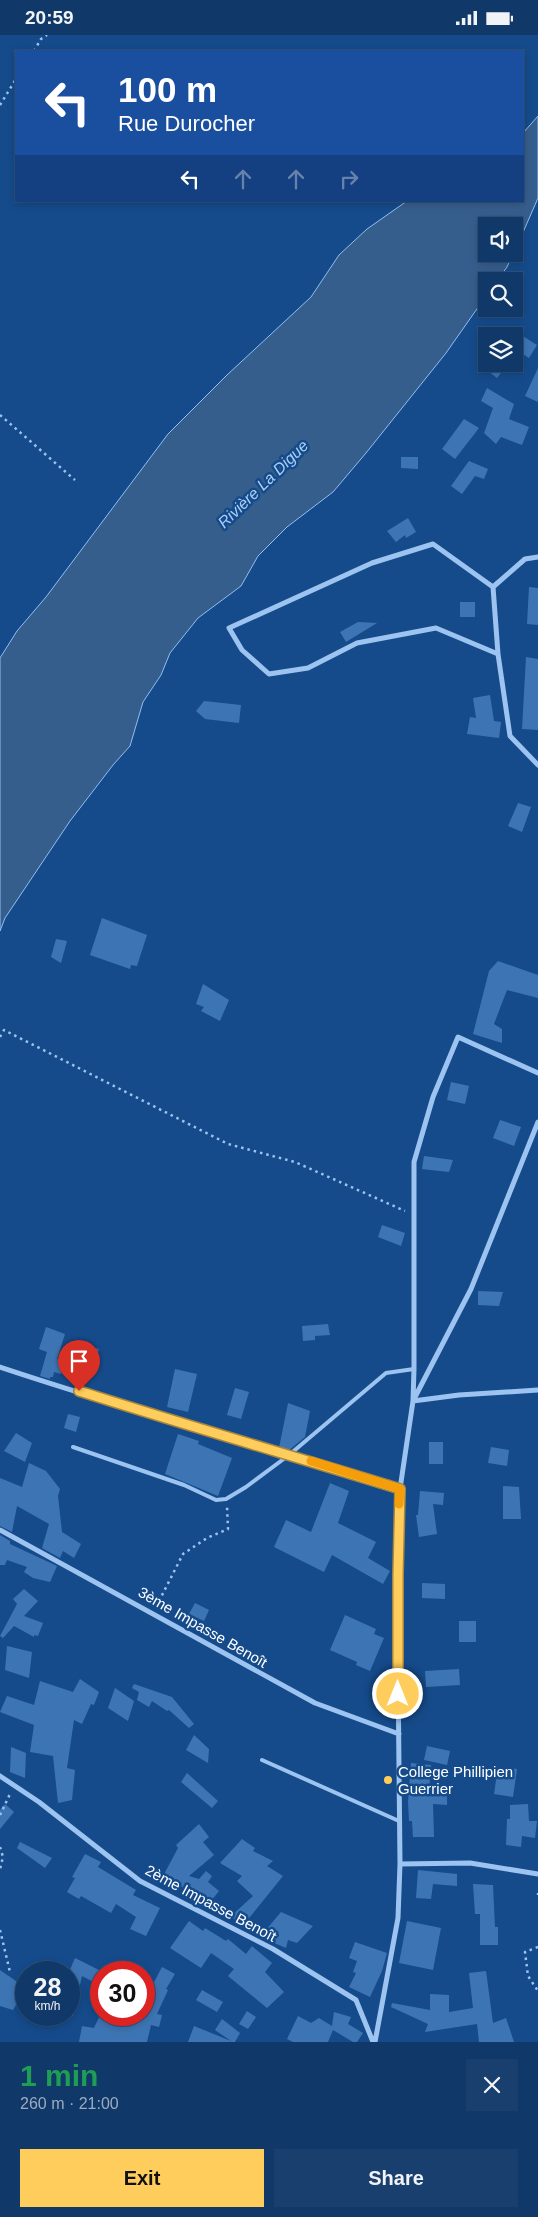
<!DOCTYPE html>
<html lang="en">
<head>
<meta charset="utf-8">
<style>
  :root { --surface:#103868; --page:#193f6e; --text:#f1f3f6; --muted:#9cacc0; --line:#30527c; --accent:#ffcd5c }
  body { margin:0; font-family:Arial,sans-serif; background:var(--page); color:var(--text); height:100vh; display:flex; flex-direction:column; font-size:19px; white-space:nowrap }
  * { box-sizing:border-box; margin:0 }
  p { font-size:16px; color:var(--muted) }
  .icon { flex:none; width:28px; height:28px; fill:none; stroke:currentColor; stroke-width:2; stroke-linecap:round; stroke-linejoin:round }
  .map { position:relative; height:2007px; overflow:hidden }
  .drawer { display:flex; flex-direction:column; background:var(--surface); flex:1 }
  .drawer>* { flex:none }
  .top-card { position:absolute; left:15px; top:15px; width:509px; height:152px; border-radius:0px; box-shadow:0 2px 8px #0003,0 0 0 1px var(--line); background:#1a4fa0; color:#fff; overflow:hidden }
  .fabs { position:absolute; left:478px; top:182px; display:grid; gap:10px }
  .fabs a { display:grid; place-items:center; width:45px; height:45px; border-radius:0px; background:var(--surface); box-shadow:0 2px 8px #0003,0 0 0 1px var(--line); font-size:25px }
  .speed { position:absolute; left:15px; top:1926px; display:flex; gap:10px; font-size:25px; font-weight:700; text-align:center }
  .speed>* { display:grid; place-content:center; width:65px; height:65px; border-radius:50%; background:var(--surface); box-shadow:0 2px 8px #0003,0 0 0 1px var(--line); line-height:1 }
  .speed small { font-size:12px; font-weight:400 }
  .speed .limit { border:8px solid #d22; background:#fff; color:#111 }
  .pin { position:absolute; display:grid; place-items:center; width:42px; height:42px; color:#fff; margin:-51px -21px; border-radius:50% 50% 50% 0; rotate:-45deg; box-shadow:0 0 5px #0007 }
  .pin .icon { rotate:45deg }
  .me { position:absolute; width:55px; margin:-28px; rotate:0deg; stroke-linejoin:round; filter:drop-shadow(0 0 4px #0008) }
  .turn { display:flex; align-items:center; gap:18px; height:105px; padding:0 20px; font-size:22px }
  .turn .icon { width:65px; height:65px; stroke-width:2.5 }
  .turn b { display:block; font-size:35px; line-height:42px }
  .lanes { display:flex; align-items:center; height:48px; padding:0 20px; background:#0003; justify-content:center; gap:25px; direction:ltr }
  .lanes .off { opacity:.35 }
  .round { display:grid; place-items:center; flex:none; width:52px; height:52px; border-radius:0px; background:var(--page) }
  .summary { display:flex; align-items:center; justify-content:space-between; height:85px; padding:0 20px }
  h1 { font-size:30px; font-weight:800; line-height:38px; color:#1e9e55 }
  .cta { display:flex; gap:10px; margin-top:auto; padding:10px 20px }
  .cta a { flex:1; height:58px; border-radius:0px; background:var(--accent); color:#111; font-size:20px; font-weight:800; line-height:58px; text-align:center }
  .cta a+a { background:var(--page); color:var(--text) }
  .status { display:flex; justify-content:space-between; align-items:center; height:35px; padding:0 25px; background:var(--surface); direction:ltr }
  .status svg { height:14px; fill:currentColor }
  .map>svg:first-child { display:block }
</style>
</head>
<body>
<div class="status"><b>20:59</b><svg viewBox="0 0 49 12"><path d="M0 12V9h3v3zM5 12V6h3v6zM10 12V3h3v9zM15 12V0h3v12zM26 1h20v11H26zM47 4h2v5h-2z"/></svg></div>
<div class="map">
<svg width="538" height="2007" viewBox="0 0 538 2007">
  <rect width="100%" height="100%" fill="#154b8b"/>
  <path fill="#365e8d" stroke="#8fbff3" d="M538 81V163L514 218V191H486V219H513L507 232 497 246H486V261L446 318 366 418 333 457 287 492 258 521 241 551 198 583 170 618 161 640 143 667 130 711 113 730 70 786 5 883 0 896V623L17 596 46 562 168 399 227 340 311 262 339 220 367 194 407 166H522L523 98Z"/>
  <path fill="#3d75b4" d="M518 298 537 310 529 323 514 313V305Z
    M479 329H508L497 343Z
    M538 333V367L525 361Z
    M487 353 514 369 509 384 529 392 522 410 501 402 496 409 484 398 493 373 481 366Z
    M464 384 479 393 455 424 442 414Z
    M401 422H418V434L401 433Z
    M469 426 488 434 484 444 475 441 462 459 451 451Z
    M408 483 416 497 406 503 405 500 396 507 387 496Z
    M529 552 538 553V590L527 589Z
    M460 567H475V582H460Z
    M358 587 377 588 346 607 340 597Z
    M526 622 538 624V695L522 694Z
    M490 660 494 686 501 687 499 703 467 699 470 682 476 683 473 663Z
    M204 666 241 670 239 688 205 684 196 676Z
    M518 768 531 772 522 797 508 791Z
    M102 883 147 900 137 931 131 930 130 934 90 920Z
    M56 904 67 906 61 928 51 922Z
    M498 926 538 940V963L507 955 494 989 502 994V1008L473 999 489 936Z
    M203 949 229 965 220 986 201 976 204 972 196 969Z
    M451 1047 469 1051 465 1069 447 1065Z
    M500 1085 521 1092 514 1111 493 1103Z
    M424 1121 453 1125 449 1137 422 1134Z
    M382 1190 405 1198 401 1211 378 1202Z
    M478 1256 503 1257 499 1271 478 1270Z
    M328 1289 330 1300 315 1301V1305L303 1306 302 1291Z
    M46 1292 65 1299 57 1324 65 1326 61 1339 54 1337 53 1342H50V1344L40 1341 47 1317 39 1314Z
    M89 1311 99 1314 94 1334 83 1330Z
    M175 1334 197 1339 188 1377 167 1372Z
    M235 1353 249 1357 241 1384 227 1380Z
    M288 1368 310 1376 305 1402 288 1416 279 1413Z
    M68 1379 80 1382 76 1397 64 1393Z
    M16 1398 32 1408 25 1427 4 1416Z
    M178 1399 199 1406 198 1409 232 1423 218 1461 165 1439Z
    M429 1407H443V1429H429Z
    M491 1412 509 1415 507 1431 488 1428Z
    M29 1428 46 1436 60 1454 58 1461 62 1497 81 1509 74 1523 63 1516 60 1523 42 1513 49 1489 17 1471 12 1497 0 1491V1443L22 1452Z
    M330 1448 349 1456 338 1488 376 1507 368 1523 390 1536 383 1549 332 1520 324 1537 274 1512 286 1485 311 1497Z
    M503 1451 519 1452 521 1484H503Z
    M420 1456 444 1458 443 1470 433 1469 437 1499 419 1502 416 1480H418Z
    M0 1500 10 1506V1509L57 1531 50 1547 33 1543 24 1537 27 1532 7 1525 5 1530H0Z
    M422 1548 445 1549V1564L422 1563Z
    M24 1554 38 1566 24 1581 43 1588 38 1601 34 1600V1602L14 1591 3 1603 0 1601 17 1569 13 1564Z
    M195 1568 209 1575 204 1586 189 1579Z
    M345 1580 376 1594 374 1599 384 1603 370 1636 356 1630 357 1627 330 1615Z
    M459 1586H476V1607H459Z
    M7 1611 32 1617 29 1643 5 1635Z
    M459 1634 460 1650 426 1652 425 1636Z
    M80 1644 99 1657 94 1670 91 1669 82 1689 74 1685 67 1733 75 1735 72 1765 58 1768 53 1721 30 1717 34 1690 0 1677 7 1661 34 1670 40 1646 73 1657Z
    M134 1649 172 1662 194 1689 189 1693 169 1675 167 1676 152 1666 149 1672 137 1665 139 1657 132 1653Z
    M115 1653 134 1666 128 1686 108 1673Z
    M194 1700 209 1714 208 1728 186 1715Z
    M427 1711 450 1716 447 1730 424 1725Z
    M11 1712 26 1718 25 1743 10 1737Z
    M411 1728 431 1730 429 1755 447 1756V1770L433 1769 434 1802H413L412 1786H409L408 1767Z
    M498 1732 517 1734 513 1762 494 1759Z
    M187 1738 218 1766 212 1773 181 1747Z
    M5 1769 14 1777 0 1794V1775Z
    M528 1769 529 1786H537L535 1803 522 1801 521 1812 506 1810 507 1784H510V1770Z
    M199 1789 209 1802 203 1807 214 1820 189 1841 199 1844 206 1836 212 1841 208 1847 219 1856 211 1866 197 1862 194 1867 183 1862 189 1855 162 1843 178 1813 176 1810Z
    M242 1804 255 1813 253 1816 273 1826 267 1831 283 1841 242 1892 231 1881 253 1861 237 1846 242 1841 220 1828Z
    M20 1807 52 1823 45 1833 17 1813Z
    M85 1819 101 1827 98 1832 136 1855 133 1860 160 1873 146 1901 130 1894 136 1882 116 1869 111 1878 81 1861 79 1864 67 1857 75 1843 72 1842Z
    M418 1835 457 1839V1851L433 1849 431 1864 416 1863Z
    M473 1849 493 1850 495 1892H498V1910H480V1879H475Z
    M281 1877 313 1891 297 1908 288 1905 286 1913 260 1902Z
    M189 1886 203 1896 205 1893 226 1906 228 1904 246 1919 252 1911 272 1928 265 1937 284 1957 267 1973 228 1941 234 1934 211 1918 201 1933 170 1913Z
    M407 1886 441 1893 433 1935 399 1928Z
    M355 1907 387 1918 382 1936 370 1962 349 1952 356 1938 353 1937 357 1926 349 1923Z
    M75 1923 101 1936V1951L82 1941 73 1981 69 1980V1937Z
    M162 1932 175 1939 166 1954 168 1955 157 1979 162 1980 159 1992 151 1990 147 2007H79L82 1991 94 1993 100 1980H144V1947L152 1951Z
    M0 1935 26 1953 13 1975 0 1971Z
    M486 1936 493 1988 506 1983 514 2007H479L477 1989 425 1997 428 1989 391 1972 392 1968 430 1975V1959L449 1960V1977L473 1973 469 1938Z
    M202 1955 223 1967 217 1977 196 1965Z
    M247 1976 256 1982 248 1994 239 1989Z
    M334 1977 351 1982 348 1989 363 1998 357 2007H353L333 1995 328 2007H293L287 2004 298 1981 311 1988 319 1983 332 1991Z
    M222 1984 240 1998 235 2007H188L194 1991 231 2006 215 1995Z"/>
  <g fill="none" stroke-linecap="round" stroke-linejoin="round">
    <path stroke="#9dc4f0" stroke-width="2.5" stroke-dasharray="2.5 4" stroke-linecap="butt" d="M34 16 41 4 47 0
      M0 70 16 44
      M0 380 75 445
      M0 1002 4 995 228 1109 295 1127 405 1176
      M156 1572 183 1519 207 1503 228 1494 227 1471
      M0 1780 10 1759
      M0 1812 3 1822 0 1834
      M538 1858V1860
      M0 1895 10 1937
      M538 1912 525 1917 528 1941 538 1956"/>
    <path stroke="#9dc4f0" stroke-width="4" d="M73 1412 184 1450 216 1465 226 1464 246 1452 289 1420 386 1338 414 1334
      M262 1725 399 1786"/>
    <path stroke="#9dc4f0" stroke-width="5" d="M493 552 525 524 538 522
      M498 619 493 552 433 509 372 528 229 593 242 615 269 639 308 633 357 608 436 593 498 619 510 701 538 730
      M0 1332C132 1376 267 1413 400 1454
      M414 1364 471 1254 538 1087
      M413 1366 459 1360 538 1355
      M0 1495 315 1668 399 1699
      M0 1741 39 1767 140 1846 273 1914 356 1965 373 2007
      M400 1829 470 1828 538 1839
      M375 2007 398 1883 400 1829 397 1540 400 1454 413 1366 414 1334V1127L433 1062 458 1002 538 1038"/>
  </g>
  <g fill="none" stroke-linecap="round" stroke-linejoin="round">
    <defs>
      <path id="route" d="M79 1356C185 1390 293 1421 400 1454L398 1540V1659"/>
    </defs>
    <use href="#route" stroke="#a6853c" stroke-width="12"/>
    <use href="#route" stroke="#ffcd5c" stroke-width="9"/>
    <path stroke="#f59e0b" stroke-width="9" d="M311 1426 400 1454 399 1469"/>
  </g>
  <circle fill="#ffcd5c" stroke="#154b8b" stroke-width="2" cx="388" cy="1745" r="5"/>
  <g text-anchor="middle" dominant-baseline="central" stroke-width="5" stroke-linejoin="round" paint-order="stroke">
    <g font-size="15" fill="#fff" stroke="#154b8b">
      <text transform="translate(203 1592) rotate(30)">3ème Impasse Benoît</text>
      <text transform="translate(211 1868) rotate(28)">2ème Impasse Benoît</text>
    </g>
    <g font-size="15" fill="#fff" stroke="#154b8b" text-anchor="start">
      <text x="398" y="1736">College Phillipien<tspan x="398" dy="17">Guerrier</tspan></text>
    </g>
    <g font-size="16" font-style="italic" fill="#a9cef7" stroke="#154b8b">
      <text transform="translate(263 449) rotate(-44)">Rivière La Digue</text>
    </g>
  </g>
</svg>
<div class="fabs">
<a><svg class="icon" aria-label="sound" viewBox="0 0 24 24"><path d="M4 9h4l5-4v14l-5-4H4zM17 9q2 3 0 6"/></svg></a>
<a><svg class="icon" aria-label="search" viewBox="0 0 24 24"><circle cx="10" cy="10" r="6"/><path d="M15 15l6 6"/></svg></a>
<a><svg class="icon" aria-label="layers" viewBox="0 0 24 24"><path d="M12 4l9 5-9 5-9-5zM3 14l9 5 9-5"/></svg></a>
</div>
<div class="speed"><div>28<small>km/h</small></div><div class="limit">30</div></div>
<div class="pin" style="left:79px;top:1356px;background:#d93025"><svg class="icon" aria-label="arrive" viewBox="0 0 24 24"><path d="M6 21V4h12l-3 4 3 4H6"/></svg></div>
<svg class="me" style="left:398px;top:1659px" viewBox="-20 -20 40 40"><circle r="17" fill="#ffcd5c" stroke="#fff" stroke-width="3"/><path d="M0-11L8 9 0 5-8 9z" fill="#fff"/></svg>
<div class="top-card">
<div class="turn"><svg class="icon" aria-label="left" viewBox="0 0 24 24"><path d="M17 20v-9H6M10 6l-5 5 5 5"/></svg><div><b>100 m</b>Rue Durocher</div></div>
<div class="lanes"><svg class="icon" aria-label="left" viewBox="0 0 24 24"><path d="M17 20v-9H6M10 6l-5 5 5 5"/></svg><svg class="icon off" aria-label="ahead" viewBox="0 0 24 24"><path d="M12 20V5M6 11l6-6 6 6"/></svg><svg class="icon off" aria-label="ahead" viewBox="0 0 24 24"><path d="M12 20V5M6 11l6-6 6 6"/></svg><svg class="icon off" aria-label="right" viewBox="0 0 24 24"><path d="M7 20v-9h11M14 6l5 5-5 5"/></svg></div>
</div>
</div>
<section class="drawer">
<div class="summary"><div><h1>1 min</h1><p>260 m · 21:00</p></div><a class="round"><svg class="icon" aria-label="close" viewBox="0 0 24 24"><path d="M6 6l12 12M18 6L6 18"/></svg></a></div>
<div class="cta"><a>Exit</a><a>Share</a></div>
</section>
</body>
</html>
